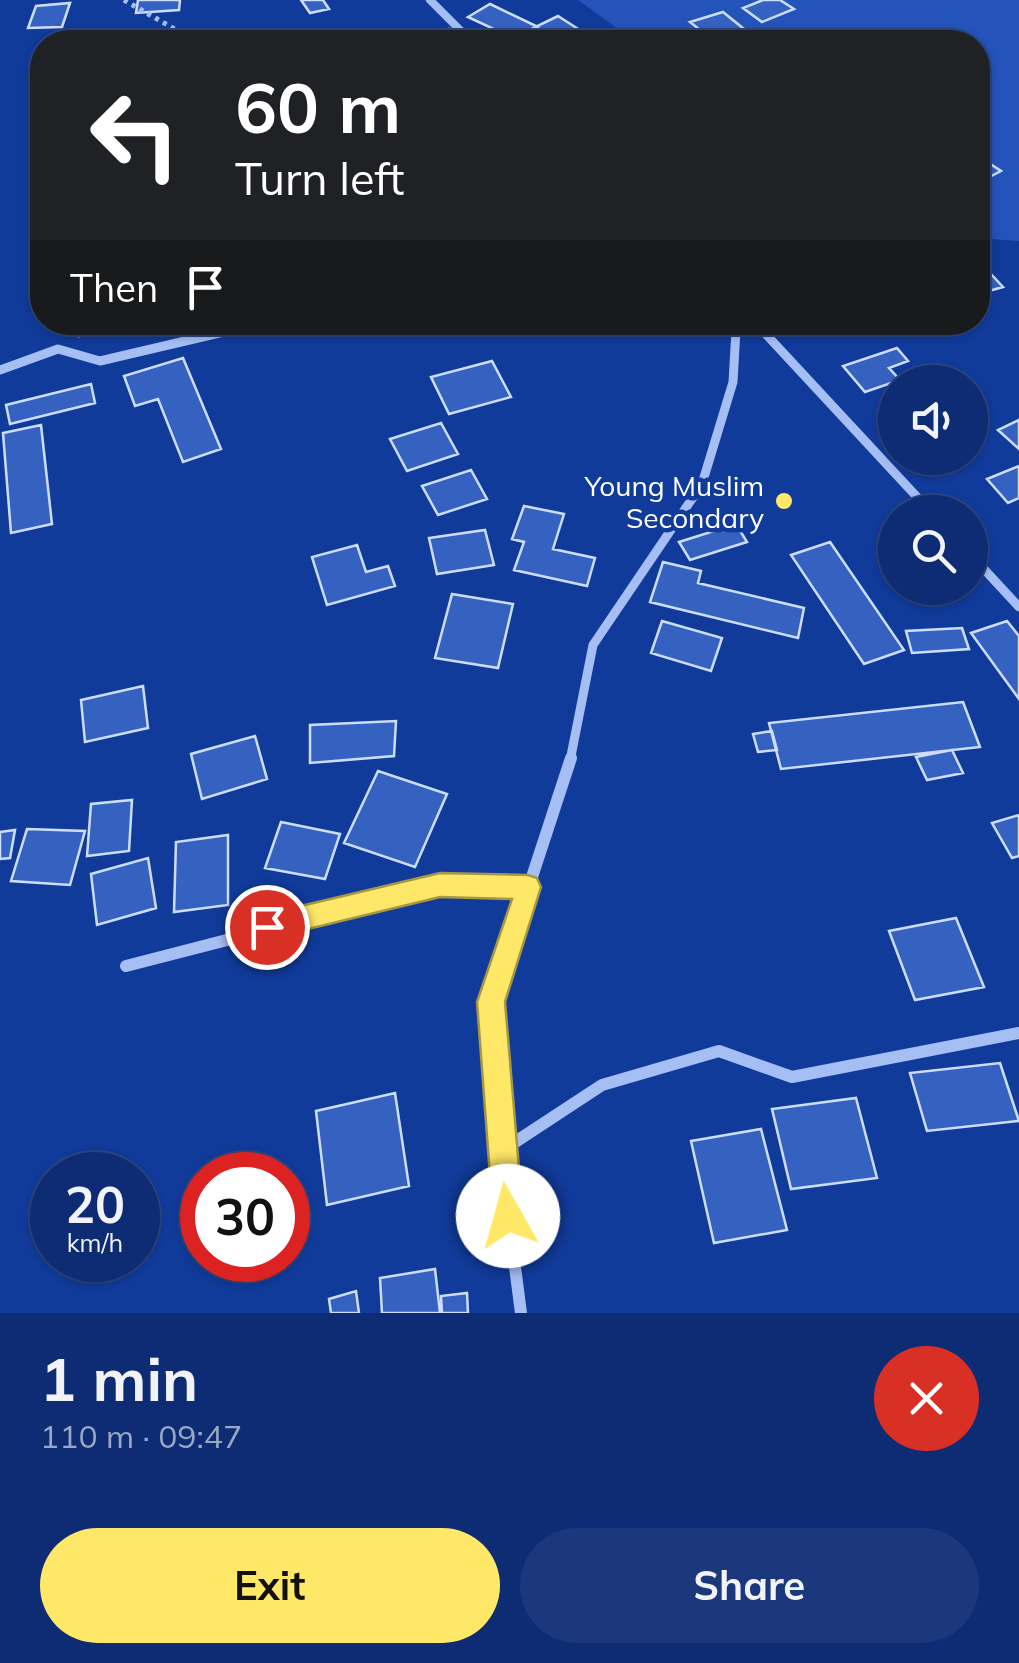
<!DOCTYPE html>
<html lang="en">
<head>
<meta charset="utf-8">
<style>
  :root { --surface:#0d2c74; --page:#1b387c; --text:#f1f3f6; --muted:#9aa7c5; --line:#2d4886; --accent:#ffe868 }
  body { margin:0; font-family:Mulish,sans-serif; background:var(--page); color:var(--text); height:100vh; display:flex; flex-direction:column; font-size:38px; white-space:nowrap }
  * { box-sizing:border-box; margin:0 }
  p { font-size:32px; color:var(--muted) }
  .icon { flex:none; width:55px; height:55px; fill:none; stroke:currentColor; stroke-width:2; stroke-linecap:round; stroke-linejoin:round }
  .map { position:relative; height:1313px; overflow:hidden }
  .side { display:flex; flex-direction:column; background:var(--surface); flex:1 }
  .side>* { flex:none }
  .guide { position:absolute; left:30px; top:30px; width:960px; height:305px; border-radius:40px; box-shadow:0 2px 8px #0004,0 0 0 2px var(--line); background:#202124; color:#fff; overflow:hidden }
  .fabs { position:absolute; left:878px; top:365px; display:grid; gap:20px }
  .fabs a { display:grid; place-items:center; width:110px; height:110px; border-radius:50%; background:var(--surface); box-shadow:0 2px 8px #0004,0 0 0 2px var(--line); font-size:50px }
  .speed { position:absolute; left:30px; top:1152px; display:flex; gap:20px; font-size:50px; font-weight:700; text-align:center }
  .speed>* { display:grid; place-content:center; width:130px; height:130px; border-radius:50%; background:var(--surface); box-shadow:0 2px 8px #0004,0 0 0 2px var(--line); line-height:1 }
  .speed small { font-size:25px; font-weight:400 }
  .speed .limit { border:15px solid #d22; background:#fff; color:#111 }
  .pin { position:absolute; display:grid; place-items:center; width:85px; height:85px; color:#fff; margin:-42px; border:5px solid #fff; border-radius:50%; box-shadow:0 2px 10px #0007 }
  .me { position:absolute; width:110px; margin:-55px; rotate:353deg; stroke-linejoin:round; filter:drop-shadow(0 0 8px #0008) }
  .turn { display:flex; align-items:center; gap:35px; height:210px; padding:0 40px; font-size:45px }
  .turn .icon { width:130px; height:130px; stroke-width:2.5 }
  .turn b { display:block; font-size:70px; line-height:85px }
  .then { display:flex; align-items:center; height:95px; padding:0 40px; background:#0003; gap:20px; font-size:38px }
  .round { display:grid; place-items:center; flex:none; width:105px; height:105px; border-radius:52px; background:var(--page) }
  .head { display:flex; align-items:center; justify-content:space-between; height:170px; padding:0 40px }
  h1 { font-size:60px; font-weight:700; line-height:75px }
  .primary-button { display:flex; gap:20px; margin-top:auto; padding:20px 40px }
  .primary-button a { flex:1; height:115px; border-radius:60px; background:var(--accent); color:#111; font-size:40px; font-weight:700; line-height:115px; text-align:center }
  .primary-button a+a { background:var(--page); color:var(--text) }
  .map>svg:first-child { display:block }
</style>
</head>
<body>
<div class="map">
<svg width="1019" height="1313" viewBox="0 0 1019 1313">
  <rect width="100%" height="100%" fill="#113b9b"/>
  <path fill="#2453b9" d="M578 0H1019V241L978 238V42H636Z"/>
  <path fill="#3561c1" stroke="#cdddfe" stroke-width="2.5" d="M138 0H180L179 10 136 13Z
    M301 0H323L329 9 310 13Z
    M763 0H780L794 9 762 22 743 8Z
    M70 3 62 27 28 28 36 6Z
    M490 4 538 27 517 40 468 17Z
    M723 12 749 33 715 42 690 22Z
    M558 16 589 36 575 42H546L527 31Z
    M449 29 456 42H426L421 34Z
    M905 31 919 42H889L883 37Z
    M978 156 1001 171 978 183Z
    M978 260 1003 287 978 294Z
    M76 322H145V325L79 336Z
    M802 322H843L845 325 808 333Z
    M897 348 908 361 889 368 900 380 865 392 843 366Z
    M183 358 221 449 183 462 158 399 135 406 124 376Z
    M492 361 511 397 449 414 431 377Z
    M91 384 95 403 10 424 6 405Z
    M1019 420V449L998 430Z
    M441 423 458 454 407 471 390 439Z
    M41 425 52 524 11 533 3 433Z
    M1019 466V498L1008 503 987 479Z
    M471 470 487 499 438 515 422 486Z
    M524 506 564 514 553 549 595 558 587 586 514 570 524 542 512 539Z
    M736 524 747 542 690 560 679 542Z
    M485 530 494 565 437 574 429 538Z
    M830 542 904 650 864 664 791 555Z
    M357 545 366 572 388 566 395 586 327 605 312 557Z
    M663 562 701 571 698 583 804 608 798 638 650 602Z
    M452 594 513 604 498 668 435 658Z
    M662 621 722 638 711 671 651 653Z
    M1007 621 1019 636V699L971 633Z
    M962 628 969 649 912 653 906 631Z
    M143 686 148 728 85 742 81 700Z
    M963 702 980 747 781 769 769 723Z
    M396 721 394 756 310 763V725Z
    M772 731 777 750 758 752 753 734Z
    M255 736 267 779 202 799 191 754Z
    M952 750 963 773 927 780 916 757Z
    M378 771 447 794 415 867 344 843Z
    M132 800 129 851 87 856 91 804Z
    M1019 815V856L1012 858 992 823Z
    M281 822 340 834 325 879 265 868Z
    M27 829 85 831 70 885 11 881Z
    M15 830 10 858 0 859V832Z
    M228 835V905L174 912 176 842Z
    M148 858 156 908 97 925 91 874Z
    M956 918 984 987 915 1000 889 931Z
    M1000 1063 1019 1121 927 1131 910 1073Z
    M395 1093 409 1186 327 1205 316 1111Z
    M856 1098 877 1178 791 1189 772 1109Z
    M761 1129 787 1230 714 1243 691 1141Z
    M435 1269 440 1313H382L380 1278Z
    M356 1291 359 1313H331L329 1299Z
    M467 1293 468 1313H442L441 1296Z"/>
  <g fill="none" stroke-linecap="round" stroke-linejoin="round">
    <path stroke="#a5bef4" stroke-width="5" stroke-dasharray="4 5" stroke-linecap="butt" d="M124 0 197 42"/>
    <path stroke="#a5bef4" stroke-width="8" d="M430 0 472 42
      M754 322 764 333
      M222 333 267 322
      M736 333 737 322"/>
    <path stroke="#a5bef4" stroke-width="9" d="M762 330 931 512
      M0 370 58 349 100 361 232 330
      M970 554 1019 607
      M570 761 593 645 702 484 733 382 736 330"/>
    <path stroke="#a5bef4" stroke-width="12" d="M126 966 440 885 528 887
      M500 1152 602 1085 719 1051 792 1077 1019 1033
      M521 1313 500 1152 491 1002 571 758"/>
  </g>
  <path fill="#ffe868" stroke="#a69744" stroke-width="2.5" d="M440 873 528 875 537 878 541 887 505 1002 523 1216 519 1227 508 1231 498 1227 493 1216 477 1002 512 899 440 897 267 939 258 936 254 927 258 918 267 914Z"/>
  <circle fill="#ffe868" stroke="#113b9b" stroke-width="4" cx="784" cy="501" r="10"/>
  <g text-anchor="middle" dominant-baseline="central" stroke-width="9" stroke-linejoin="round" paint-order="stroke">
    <g font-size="28" fill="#fff" stroke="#113b9b" text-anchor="end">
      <text x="764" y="485">Young Muslim<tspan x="764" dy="32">Secondary</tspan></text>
    </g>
  </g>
</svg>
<div class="fabs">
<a><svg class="icon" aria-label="sound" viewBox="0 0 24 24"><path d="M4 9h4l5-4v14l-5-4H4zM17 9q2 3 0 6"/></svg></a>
<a><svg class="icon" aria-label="search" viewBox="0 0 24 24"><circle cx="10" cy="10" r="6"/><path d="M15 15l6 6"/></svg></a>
</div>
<div class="speed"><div>20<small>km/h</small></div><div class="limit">30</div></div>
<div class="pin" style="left:267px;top:927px;background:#d93025"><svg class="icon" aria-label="arrive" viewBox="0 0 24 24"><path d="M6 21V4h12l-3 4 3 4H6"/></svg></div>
<svg class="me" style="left:508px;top:1216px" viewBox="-20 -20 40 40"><circle r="19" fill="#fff"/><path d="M0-13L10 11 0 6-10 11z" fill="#ffe868"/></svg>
<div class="guide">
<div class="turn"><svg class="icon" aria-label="left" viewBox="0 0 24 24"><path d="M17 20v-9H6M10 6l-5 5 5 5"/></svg><div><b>60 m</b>Turn left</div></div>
<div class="then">Then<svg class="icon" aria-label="arrive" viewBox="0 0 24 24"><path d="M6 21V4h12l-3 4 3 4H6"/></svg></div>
</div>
</div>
<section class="side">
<div class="head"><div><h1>1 min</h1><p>110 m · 09:47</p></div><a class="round" style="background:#d93025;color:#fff"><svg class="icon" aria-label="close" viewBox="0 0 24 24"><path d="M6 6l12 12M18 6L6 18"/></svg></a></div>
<div class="primary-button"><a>Exit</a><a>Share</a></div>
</section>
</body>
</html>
